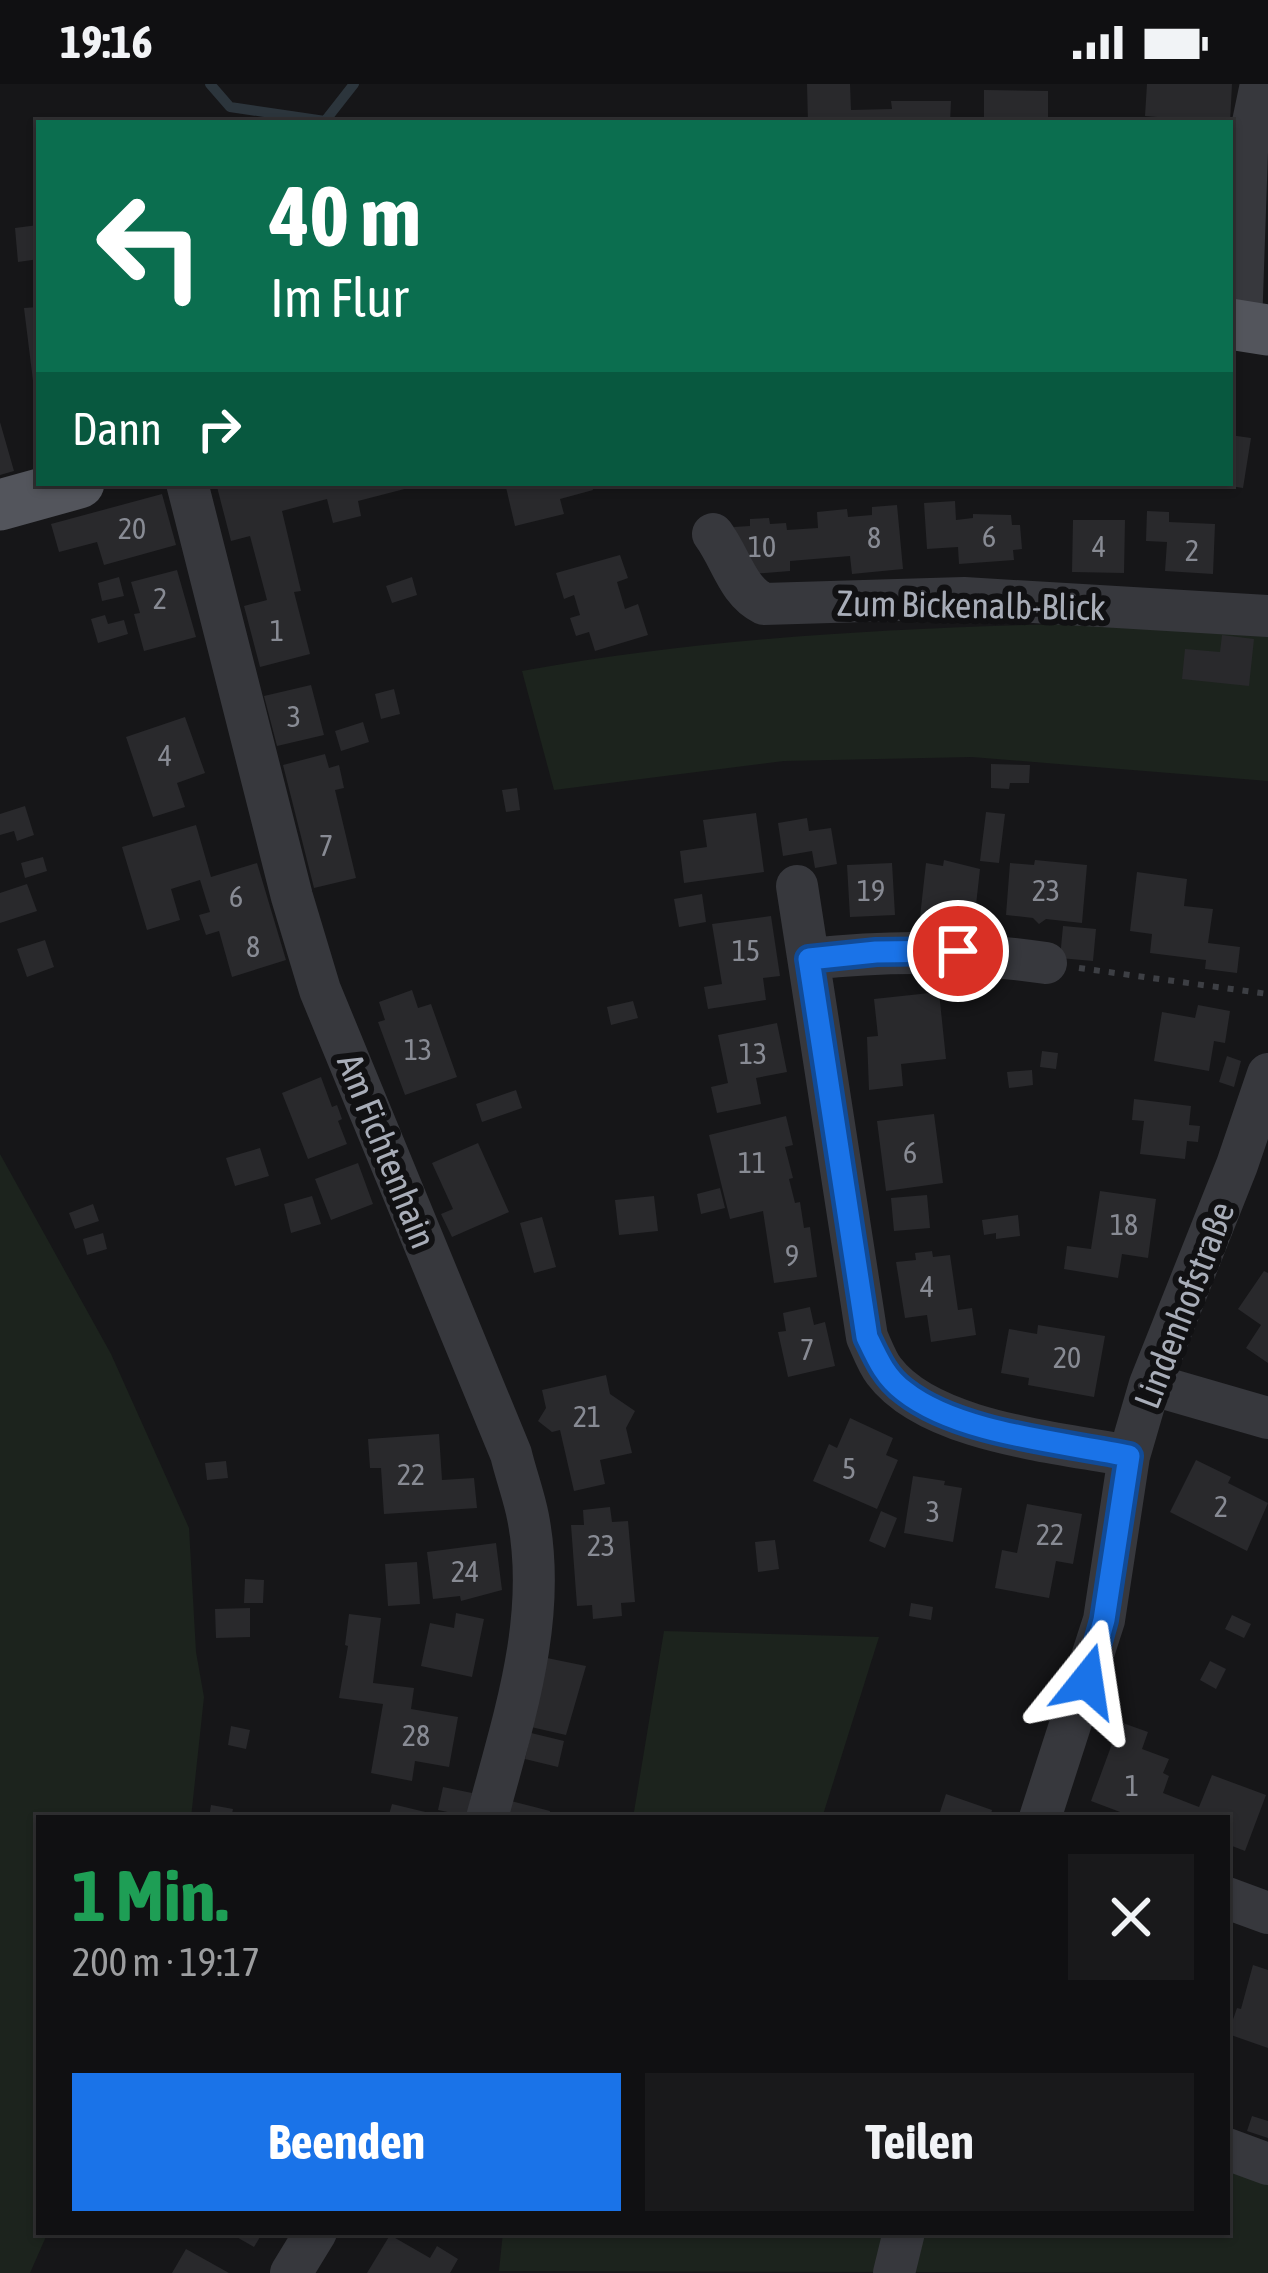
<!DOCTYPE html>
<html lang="de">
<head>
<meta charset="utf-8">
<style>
  :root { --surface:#101012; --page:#19191b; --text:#f1f3f6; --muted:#9c9d9f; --line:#303032; --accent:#1a73e8 }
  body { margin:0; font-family:"Asap Condensed",sans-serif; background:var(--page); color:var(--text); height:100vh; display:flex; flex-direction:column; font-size:45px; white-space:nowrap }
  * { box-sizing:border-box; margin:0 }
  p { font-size:39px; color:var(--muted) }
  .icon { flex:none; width:66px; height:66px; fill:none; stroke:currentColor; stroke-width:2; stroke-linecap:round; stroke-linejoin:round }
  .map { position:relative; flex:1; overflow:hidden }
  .drawer { position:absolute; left:36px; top:1731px; width:1194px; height:420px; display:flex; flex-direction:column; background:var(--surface); border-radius:0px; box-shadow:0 3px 9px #0004,0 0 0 3px var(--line) }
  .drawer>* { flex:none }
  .top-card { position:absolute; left:36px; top:36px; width:1197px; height:366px; border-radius:0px; box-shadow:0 3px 9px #0004,0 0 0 3px var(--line); background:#0b6e4f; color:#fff; overflow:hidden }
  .pin { position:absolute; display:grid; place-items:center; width:102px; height:102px; color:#fff; margin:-51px; border:6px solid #fff; border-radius:50%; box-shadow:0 3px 12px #0007 }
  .me { position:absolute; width:132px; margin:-66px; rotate:15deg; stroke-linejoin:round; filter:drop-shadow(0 0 9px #0008) }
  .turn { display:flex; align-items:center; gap:42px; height:252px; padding:0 36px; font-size:54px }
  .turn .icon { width:156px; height:156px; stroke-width:2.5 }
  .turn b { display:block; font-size:84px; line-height:102px }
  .then { display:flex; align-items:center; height:114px; padding:0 36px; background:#0003; gap:24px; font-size:45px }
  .round { display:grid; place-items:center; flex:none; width:126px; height:126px; border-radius:0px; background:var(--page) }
  .overview { display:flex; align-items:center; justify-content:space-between; height:204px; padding:0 36px }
  h1 { font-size:72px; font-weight:700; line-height:90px; color:#1e9e55 }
  .cta { display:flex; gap:24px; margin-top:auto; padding:24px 36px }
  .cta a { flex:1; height:138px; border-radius:0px; background:var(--accent); color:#fff; font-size:48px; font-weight:700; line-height:138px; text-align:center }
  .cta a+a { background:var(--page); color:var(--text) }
  .status { display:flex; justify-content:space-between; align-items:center; height:84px; padding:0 60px; background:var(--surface); direction:ltr }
  .status svg { height:33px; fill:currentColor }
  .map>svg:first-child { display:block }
</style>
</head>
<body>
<div class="status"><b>19:16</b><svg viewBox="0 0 49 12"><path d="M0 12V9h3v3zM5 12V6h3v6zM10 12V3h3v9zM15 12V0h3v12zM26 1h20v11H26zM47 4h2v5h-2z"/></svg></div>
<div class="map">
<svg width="1268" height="2189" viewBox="0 0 1268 2189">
  <rect width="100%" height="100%" fill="#161618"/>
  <path fill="#1c231d" d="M1154 538 1268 549V697L972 673 784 677 554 706 522 587C731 549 941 542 1154 538Z
    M0 1070 111 1270 189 1444 196 1568 204 1613 191 1734H39V2148H48L30 2189H0Z
    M664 1547 879 1553 822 1734H633Z
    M1227 2075 1268 2090V2189L499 2187 503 2148H1227Z"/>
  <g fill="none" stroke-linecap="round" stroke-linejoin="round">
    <path stroke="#2c353c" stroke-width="10" d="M210 0 230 23 325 37 354 0"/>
  </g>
  <path fill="#29292c" d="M807 0H850L851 26 892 25 891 17H951L950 39H808Z
    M1147 0H1232L1230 39 1145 32Z
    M984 6 1048 7V39H984Z
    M38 141 39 175 18 178 15 144Z
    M39 223V305H34L24 224Z
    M0 338 14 387 0 391Z
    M1230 351 1251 354 1243 404 1230 402Z
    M216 399H420V401L358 417 361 432 333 439 327 415 282 427 301 507 294 508 310 570 260 583 244 522 267 516 250 452 231 457Z
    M505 399H591L593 406 560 415 564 430 515 442Z
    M162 410 176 461 104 481 97 458 59 468 51 440Z
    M955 417 956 436 973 434V430L1011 431 1012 441H1020L1022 465 1013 466 1014 476 959 480 958 463 927 465 924 419Z
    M897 421 903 485 852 490 850 472 790 477V487L739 491 734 443 750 442V435L769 434 770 440 786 439 787 446 818 444 817 428 847 425 848 433 872 431V423Z
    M1147 427 1169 428V438L1215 440 1213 490 1165 487 1167 458 1146 457Z
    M1073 436H1125L1124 489 1072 488Z
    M620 471 628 494 617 498 625 525 638 520 648 551 595 567 589 548 576 552 570 534 580 531 574 511 564 515 556 489Z
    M177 486 196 553 144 567 134 530 140 529 131 498Z
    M119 493 124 512 102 517 98 499Z
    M412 493 417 511 392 519 386 502Z
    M105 531 108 540 124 536 128 550 98 559 91 535Z
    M1222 551 1254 555 1249 602 1182 595 1185 565 1220 568Z
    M311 601 324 651 277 662 264 612Z
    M394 605 400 630 381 635 375 610Z
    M185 633 205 689 177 699 185 723 153 733 126 653Z
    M363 638 369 658 341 667 335 647Z
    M325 670 329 684 339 681 344 704 335 706 356 794 314 804 283 681Z
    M991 680 1030 681 1029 699H1010L1009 705 991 704Z
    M517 704 520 726 506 728 502 706Z
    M25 722 34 751 17 757 14 747 0 751V730Z
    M986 728 1005 730 999 779 980 777Z
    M756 729 764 788 684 799 680 767 707 763 703 736Z
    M807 734 809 747 831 744 837 780 815 784 812 767 783 772 778 739Z
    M196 741 211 793 257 779 286 876 232 893 219 847 206 851 199 831 210 828 200 796 171 805 180 836 147 846 122 763Z
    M43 773 47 787 25 794 21 779Z
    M944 776 980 785 974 839 920 833 926 779 943 782Z
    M1035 776 1087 781 1082 839 1046 835 1039 840 1033 834 1006 831 1010 779 1034 781Z
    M892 779 895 831 850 833 847 781Z
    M1137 788 1187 795 1184 822 1213 825 1208 859 1240 863 1237 889 1205 885 1206 876 1150 869 1152 850 1130 847Z
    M27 800 37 827 0 839V809Z
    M702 810 706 838 679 843 674 815Z
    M771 832 780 892 763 894 766 916 708 925 704 903 722 900 712 840Z
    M1063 842 1096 845 1093 877 1060 874Z
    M45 856 54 883 27 893 17 865Z
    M412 906 418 924 431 920 457 993 405 1011 378 938 385 936 379 918Z
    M939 908 946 975 901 980 903 1002 869 1006 867 953 878 952 874 915Z
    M633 917 638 934 611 941 607 923Z
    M1198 921 1230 927 1225 959 1214 957 1209 987 1154 977 1162 928 1195 934Z
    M777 939 787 988 756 994 761 1020 717 1029 711 1003 728 999 718 951Z
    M1042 967 1058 969 1056 985 1040 983Z
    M1227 972 1241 977 1234 1003 1219 998Z
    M1032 986 1033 1001 1009 1004 1007 988Z
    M321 993 332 1023 337 1021 342 1035 338 1037 347 1060 308 1075 282 1009Z
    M516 1006 522 1024 482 1038 476 1020Z
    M1134 1015 1191 1022 1189 1041 1200 1042 1198 1058 1187 1057 1185 1075 1140 1070 1144 1037 1132 1036Z
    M934 1030 943 1099 886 1107 877 1037Z
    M786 1032 793 1061 785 1063 793 1094 789 1095 795 1119 800 1118 804 1144 810 1143 817 1193 774 1199 763 1127 730 1135 709 1051Z
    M478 1059 509 1128 452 1153 441 1130 453 1125 432 1079Z
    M260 1064 269 1092 235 1102 226 1074Z
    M358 1079 373 1120 331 1136 315 1095Z
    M720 1104 725 1124 701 1130 697 1110Z
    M1100 1107 1156 1115 1148 1174 1122 1170 1118 1194 1064 1185 1067 1162 1091 1165Z
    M927 1111 930 1144 894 1147 891 1114Z
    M312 1112 321 1140 291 1149 284 1120Z
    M654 1112 658 1147 619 1151 615 1116Z
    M93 1120 99 1137 75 1145 69 1129Z
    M1018 1131 1020 1152 996 1155V1149L984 1151 982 1136Z
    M542 1133 556 1183 534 1189 520 1139Z
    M103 1149 107 1165 87 1171 83 1155Z
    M932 1167 933 1173 950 1171 958 1226 972 1224 976 1251 931 1258 927 1231 905 1234 896 1178 916 1176 915 1169Z
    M1264 1187 1268 1189V1279L1246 1264 1261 1241 1238 1225Z
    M810 1223 814 1241 825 1238 835 1282 788 1293 778 1248 786 1247 783 1229Z
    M1038 1241 1105 1252 1094 1313 1028 1301 1029 1294 1001 1289 1009 1245 1037 1250Z
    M606 1291 610 1310 635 1327 626 1344 632 1369 600 1376 605 1400 574 1407 560 1346 552 1348 538 1337 546 1324 542 1306Z
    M850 1334 893 1354 886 1371 898 1376 877 1425 813 1397 829 1360 837 1364Z
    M439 1350 442 1396 474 1394 477 1424 384 1430 381 1384H370L368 1355Z
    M1196 1376 1231 1393 1228 1399 1268 1419 1247 1467 1170 1428Z
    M226 1377 228 1394 207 1396 205 1379Z
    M913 1392 945 1397 944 1401 962 1404 953 1458 904 1449Z
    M1027 1420 1082 1430 1073 1480 1056 1477 1049 1514 995 1504 1002 1466 1017 1469Z
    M610 1423 612 1438 628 1437 635 1518 621 1519 622 1532 593 1535 592 1521 577 1522 571 1441H584L583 1426Z
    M881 1427 897 1434 885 1464 869 1457Z
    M775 1456 779 1485 758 1488 755 1458Z
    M496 1459 502 1506 461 1517 460 1512 433 1515 427 1468Z
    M417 1478 420 1520 388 1522 385 1480Z
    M245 1495 264 1496 263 1519H244Z
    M911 1519 933 1523 931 1536 909 1532Z
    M250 1524V1553L216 1554 215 1525Z
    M456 1529 484 1535 472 1593 421 1582 430 1539 454 1544Z
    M349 1530 381 1534 373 1599 414 1604 411 1625 458 1633 449 1683 415 1677 412 1697 371 1689 383 1620 339 1614 348 1562 345 1561Z
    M1232 1531 1251 1540 1244 1554 1225 1545Z
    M547 1574 586 1582 566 1651 531 1643Z
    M1210 1577 1226 1585 1216 1605 1200 1596Z
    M1120 1638 1148 1648 1142 1665 1169 1675 1163 1689 1169 1692 1163 1709 1199 1723 1212 1691 1266 1711 1245 1767 1227 1760V1734H1136L1091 1717Z
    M231 1642 250 1646 246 1665 228 1661Z
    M531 1649 564 1657 558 1683 525 1675Z
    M443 1703 472 1709 467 1732 438 1726Z
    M946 1710 992 1726 990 1734H938Z
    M511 1717 550 1727 549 1734H507Z
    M392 1720 442 1732V1734H388Z
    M211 1721 233 1725 231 1734H209Z
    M1253 1881 1268 1886V1964L1228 1950 1237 1924 1241 1925Z
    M1252 2032 1268 2037V2054L1247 2047Z
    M228 2148H263L254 2163Z
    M390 2151 430 2174 437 2162 458 2175 450 2189H367Z
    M186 2165 229 2189H172Z"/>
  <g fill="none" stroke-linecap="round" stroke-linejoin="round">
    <path stroke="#3d3f44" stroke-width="6" stroke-dasharray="6 9" stroke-linecap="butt" d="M1079 884 1268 910"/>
    <path stroke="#37383d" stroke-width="42" d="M1241 242 1247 67 1261 0
      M187 399 292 813 320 906 511 1370C516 1391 524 1412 528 1433 548 1535 513 1636 487 1734
      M713 450C731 474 737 507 764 520L964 514 1268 532
      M797 802 867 1253C872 1264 877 1278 884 1287 930 1348 1058 1358 1129 1372
      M809 875C896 866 959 867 1046 879
      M1150 1300 1268 1334
      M1040 1734 1104 1536 1129 1372 1150 1300 1237 1081 1268 990
      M1227 1814 1268 1829
      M1227 2065 1268 2080
      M291 2189 316 2148
      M894 2189 904 2148"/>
    <path stroke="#53555c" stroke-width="51" d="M1230 240 1268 246
      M0 421 79 399"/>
  </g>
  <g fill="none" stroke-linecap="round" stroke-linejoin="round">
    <defs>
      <path id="route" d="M958 867 876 868 809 875 867 1253C877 1274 885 1293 904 1307 958 1350 1063 1358 1129 1372L1104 1536 1087 1597"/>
    </defs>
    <use href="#route" stroke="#114b97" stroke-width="30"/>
    <use href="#route" stroke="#1a73e8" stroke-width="21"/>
  </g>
  <g text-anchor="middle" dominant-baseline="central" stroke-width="12" stroke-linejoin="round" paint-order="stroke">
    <g font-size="30" fill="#888b94">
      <text x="132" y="444">20</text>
      <text x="989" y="452">6</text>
      <text x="874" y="453">8</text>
      <text x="762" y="462">10</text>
      <text x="1099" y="462">4</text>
      <text x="1192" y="466">2</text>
      <text x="160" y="514">2</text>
      <text x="277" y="546">1</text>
      <text x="294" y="632">3</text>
      <text x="165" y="671">4</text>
      <text x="326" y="761">7</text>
      <text x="871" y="806">19</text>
      <text x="1046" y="806">23</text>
      <text x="236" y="812">6</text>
      <text x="253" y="862">8</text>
      <text x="746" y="866">15</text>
      <text x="418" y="965">13</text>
      <text x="753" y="969">13</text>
      <text x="910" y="1068">6</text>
      <text x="752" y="1078">11</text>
      <text x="1124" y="1140">18</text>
      <text x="792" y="1171">9</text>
      <text x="927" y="1202">4</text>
      <text x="807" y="1265">7</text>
      <text x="1067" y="1273">20</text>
      <text x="587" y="1332">21</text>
      <text x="849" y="1384">5</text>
      <text x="411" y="1390">22</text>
      <text x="1221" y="1422">2</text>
      <text x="933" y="1427">3</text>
      <text x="1050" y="1450">22</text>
      <text x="601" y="1461">23</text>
      <text x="465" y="1487">24</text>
      <text x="416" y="1651">28</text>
      <text x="1132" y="1701">1</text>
    </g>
    <g font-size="36" fill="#a8adb8" stroke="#111113">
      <text transform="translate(971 521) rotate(1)">Zum Bickenalb-Blick</text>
      <text transform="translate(387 1067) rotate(68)">Am Fichtenhain</text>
      <text transform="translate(1184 1221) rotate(-69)">Lindenhofstraße</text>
    </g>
  </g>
</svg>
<div class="pin" style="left:958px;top:867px;background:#d93025"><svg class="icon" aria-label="arrive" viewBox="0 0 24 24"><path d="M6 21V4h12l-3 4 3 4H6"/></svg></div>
<svg class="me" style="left:1087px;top:1597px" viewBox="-20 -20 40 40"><path d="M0-17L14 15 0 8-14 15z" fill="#1a73e8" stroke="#fff" stroke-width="4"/></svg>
<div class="top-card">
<div class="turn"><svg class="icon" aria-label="left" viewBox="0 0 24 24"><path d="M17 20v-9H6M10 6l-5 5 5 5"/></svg><div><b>40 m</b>Im Flur</div></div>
<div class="then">Dann<svg class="icon" aria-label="right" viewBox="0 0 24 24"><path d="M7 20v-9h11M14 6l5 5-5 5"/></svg></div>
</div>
<section class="drawer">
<div class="overview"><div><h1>1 Min.</h1><p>200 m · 19:17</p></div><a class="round"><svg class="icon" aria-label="close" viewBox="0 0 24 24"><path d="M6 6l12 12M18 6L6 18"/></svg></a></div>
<div class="cta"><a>Beenden</a><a>Teilen</a></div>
</section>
</div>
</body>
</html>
